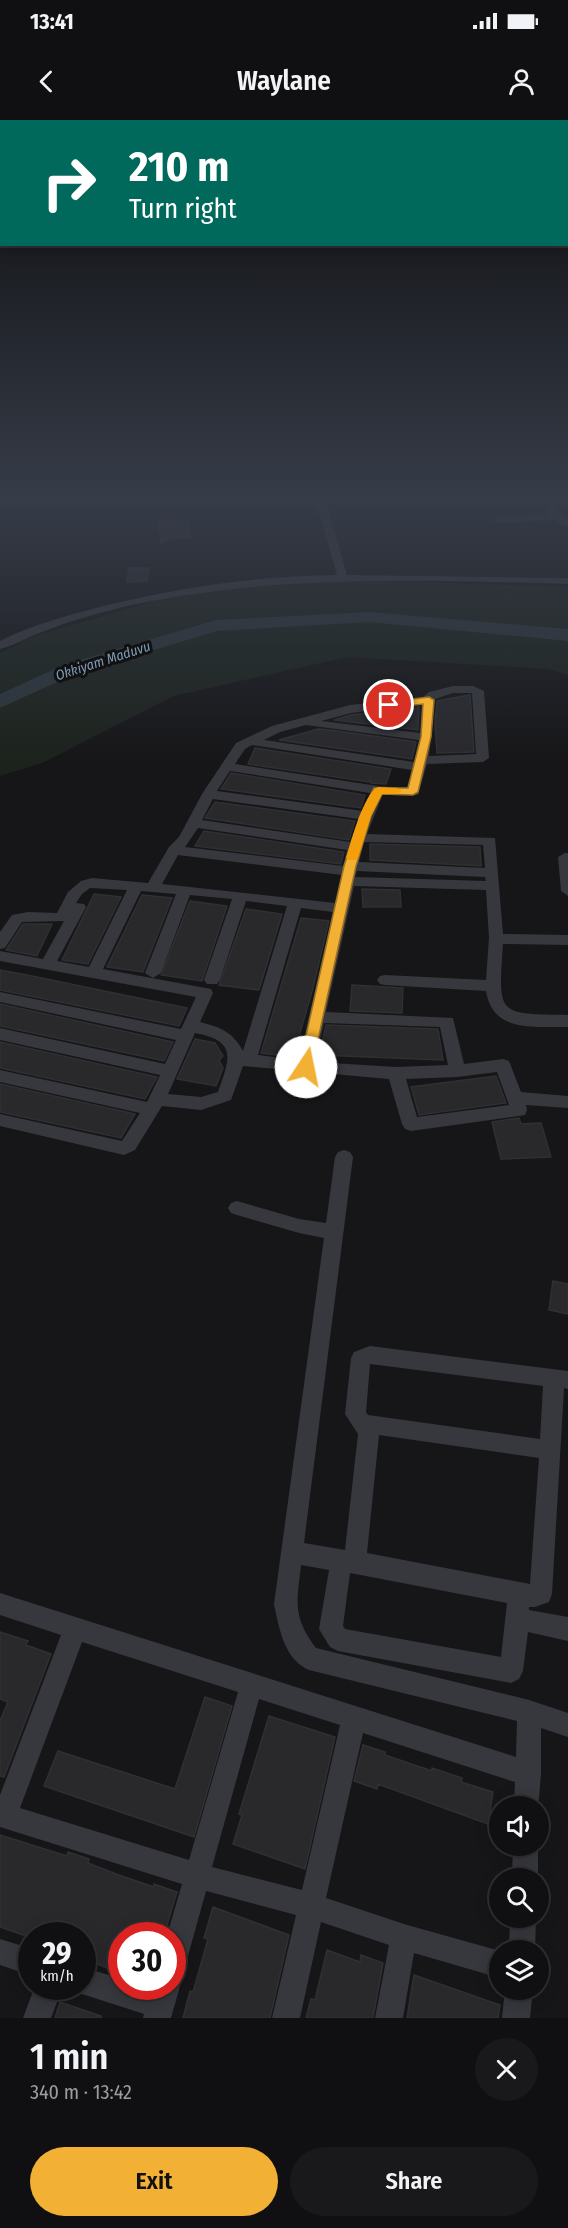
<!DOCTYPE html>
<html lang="en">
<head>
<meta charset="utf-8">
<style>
  :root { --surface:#101012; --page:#19191b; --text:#f1f3f6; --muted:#9c9d9f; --line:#303032; --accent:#f2b134 }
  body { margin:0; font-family:"Fira Sans Condensed",sans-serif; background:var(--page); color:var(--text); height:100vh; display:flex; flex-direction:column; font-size:22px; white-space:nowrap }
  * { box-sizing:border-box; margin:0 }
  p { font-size:20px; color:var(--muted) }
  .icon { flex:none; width:33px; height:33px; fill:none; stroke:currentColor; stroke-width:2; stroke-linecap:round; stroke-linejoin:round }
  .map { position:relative; height:1898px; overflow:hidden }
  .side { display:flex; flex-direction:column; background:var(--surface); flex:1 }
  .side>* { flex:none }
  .hud { position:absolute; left:0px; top:0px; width:568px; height:126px; box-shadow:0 3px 15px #0003,0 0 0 2px var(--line); background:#00695c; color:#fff; overflow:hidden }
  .tools { position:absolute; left:489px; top:1676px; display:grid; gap:12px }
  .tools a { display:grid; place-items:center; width:60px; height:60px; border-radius:50%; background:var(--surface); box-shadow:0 3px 15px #0003,0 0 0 2px var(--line); font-size:30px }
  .speed { position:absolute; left:18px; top:1802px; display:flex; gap:12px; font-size:30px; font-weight:700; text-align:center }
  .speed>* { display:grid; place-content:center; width:78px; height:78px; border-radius:50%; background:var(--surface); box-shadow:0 3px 15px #0003,0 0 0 2px var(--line); line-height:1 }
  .speed small { font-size:15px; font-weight:400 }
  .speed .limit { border:9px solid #d22; background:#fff; color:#111 }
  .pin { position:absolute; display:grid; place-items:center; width:51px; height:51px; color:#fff; margin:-26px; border:3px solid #fff; border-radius:50%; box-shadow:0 2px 6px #0007 }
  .me { position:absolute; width:66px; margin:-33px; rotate:11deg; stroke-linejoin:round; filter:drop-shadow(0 0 4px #0008) }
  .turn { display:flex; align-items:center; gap:21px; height:126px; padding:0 30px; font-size:27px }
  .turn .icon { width:78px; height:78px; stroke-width:2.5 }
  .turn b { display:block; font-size:42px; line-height:51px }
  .round { display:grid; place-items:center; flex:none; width:63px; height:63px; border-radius:32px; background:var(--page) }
  .headline { display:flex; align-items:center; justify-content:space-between; height:102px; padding:0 30px }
  h1 { font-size:36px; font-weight:600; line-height:45px }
  .button { display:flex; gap:12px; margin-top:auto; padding:12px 30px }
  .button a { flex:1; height:69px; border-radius:36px; background:var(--accent); color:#111; font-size:24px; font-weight:600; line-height:69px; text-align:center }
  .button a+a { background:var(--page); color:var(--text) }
  .status { display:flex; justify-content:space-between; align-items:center; height:42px; padding:0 30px; background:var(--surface); direction:ltr }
  .status svg { height:16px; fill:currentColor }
  header { display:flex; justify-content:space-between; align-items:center; height:78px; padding:0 30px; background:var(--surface); font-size:27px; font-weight:600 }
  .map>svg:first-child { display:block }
</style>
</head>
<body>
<div class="status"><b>13:41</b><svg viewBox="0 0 49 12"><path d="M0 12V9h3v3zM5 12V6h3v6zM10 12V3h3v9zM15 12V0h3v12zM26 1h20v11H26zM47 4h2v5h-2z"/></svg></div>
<header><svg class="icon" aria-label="back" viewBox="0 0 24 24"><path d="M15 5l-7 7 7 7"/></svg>Waylane<svg class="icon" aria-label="person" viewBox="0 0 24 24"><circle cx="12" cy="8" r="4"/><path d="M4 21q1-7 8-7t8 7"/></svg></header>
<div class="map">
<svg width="568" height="1898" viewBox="0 0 568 1898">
  <rect width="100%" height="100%" fill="#161618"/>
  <path fill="#1c231d" d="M354 460 568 467V555L548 549 348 537 174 576 42 643 0 656V533L35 516 185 472Z"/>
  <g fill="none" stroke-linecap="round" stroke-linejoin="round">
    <path fill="#2c353c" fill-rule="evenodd" d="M369 492 568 509V521L369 502 217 511 77 553 0 588V574L63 545 216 500Z"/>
  </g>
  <path fill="#29292c" stroke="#303034" stroke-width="1.5" d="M187 398 190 417 170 418 161 423 158 400Z
    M129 448H149L147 461 127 462Z
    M470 575 474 632 437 633 435 603 437 581Z
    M419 587 418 610 334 600 351 595Z
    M318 609 330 610 416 622 412 639 279 620Z
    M255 628 391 649 386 664 371 663 370 659 369 662 248 644Z
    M231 653 365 675 361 688 221 669Z
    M215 682 355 701 349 720 205 698Z
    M204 711 344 732 341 744 195 726Z
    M370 724 480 727 481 746 370 740Z
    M362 769 400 770 401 787H363Z
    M94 774 121 777 88 844 62 840Z
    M142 775 172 778 143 852 107 847Z
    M190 781 227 786 202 861 161 855Z
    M246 789 282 794 259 870 219 865Z
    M301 798 329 801 313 868 293 937 261 933Z
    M23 804H52L37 836 6 830Z
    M0 850 27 855 187 888 179 906 0 870Z
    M352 865 403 868 402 893 350 891Z
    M0 884 173 922 164 941 0 906Z
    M326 905 438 909 443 940 319 935Z
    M195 919 215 923 223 936 219 940 223 948 216 966 177 959Z
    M0 922 157 957 145 979 0 948Z
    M496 956 506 983 419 995 411 967Z
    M0 964 135 994 121 1018 0 992Z
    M519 998 521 1004 541 1003 551 1037 501 1039 492 1002Z
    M553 1161 568 1164V1194L549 1190Z
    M0 1512 28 1521 26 1525 51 1534 4 1657 0 1656V1601L8 1582 0 1579Z
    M205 1577 232 1586 194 1717 44 1666 58 1631 175 1669Z
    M269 1596 335 1617 305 1749 233 1724 242 1695 239 1694Z
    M363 1625 385 1632V1635L432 1651V1648L462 1658 461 1662 493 1672 488 1704 378 1664 377 1669 354 1661Z
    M0 1715 67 1736 68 1732 89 1739 88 1743 116 1754 154 1767V1764L177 1772 164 1815H122V1854L82 1838V1815H23L0 1807Z
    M213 1787 289 1815 270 1898H183L190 1871 193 1872 208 1819 204 1818Z
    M327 1830 360 1842 361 1835 383 1843 373 1898H306L311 1879 315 1880Z
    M414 1855 500 1885 498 1898H407Z
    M60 1882 101 1896V1898H55Z"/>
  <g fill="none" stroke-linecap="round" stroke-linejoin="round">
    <path fill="#37383d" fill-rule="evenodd" d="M315 378H325L347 455 568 458V464C427 460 286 455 147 482 111 489 75 499 42 512 28 517 14 526 0 529V521C31 505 66 496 100 487 178 467 257 456 337 455Z
      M546 378H552L559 395 568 400V407L553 400 499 403 494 400 499 397 549 394 544 380Z
      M453 566H473L484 571 489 638 483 642 427 644 418 675 383 674 367 714 495 718 503 814 568 815V825L503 824C498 896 497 894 568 895V907C535 906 493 914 486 871L385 865 380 864 377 860 380 856 385 855 486 860 489 818 486 770 354 766 326 892 453 898 464 944 503 939 509 941 521 972 568 976V988L526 985 527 990 525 995 519 996 411 1011 405 1009 402 1004 389 959 243 946 231 980 201 990 162 986 135 1030 124 1035 0 1006V994L122 1021 140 993 0 962V950L147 982 160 955 0 920V908L165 944 176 920 0 882V872L181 909 196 877 0 841V831L43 839 64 801 22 802 5 828 0 829V812L12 795 28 792 57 793 68 772 81 761 92 758 148 763 169 727 179 717 202 674 236 623 272 606 350 585 423 577 429 572ZM453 573H472L476 634 429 636 435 579ZM422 584 420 613 321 601 351 593ZM306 605 419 620 414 642 264 620 280 612ZM252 625 412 650 407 668 378 666 235 644 245 629ZM230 651 370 673 363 691 217 671ZM213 679 359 699 350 722 202 700ZM198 708 347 730 343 746 185 727ZM364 722 483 725 485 748 359 742ZM178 735 342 755 335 783 162 764ZM357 751 485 757 486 761 355 757ZM90 768 127 770 89 847 57 841 86 787 84 784 76 783 82 774ZM141 771 176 774 145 853 153 858 161 853 190 775 232 779 204 860 207 864H217L220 860 246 781 287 786 243 931C233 912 220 907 200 902L213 873 211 869 103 849ZM301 788 333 792 299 940 258 935ZM324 903 440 907 448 945 396 947 315 942ZM195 913C239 921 229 940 218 972L201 977 168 974ZM497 952 509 985 417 997 406 959 457 957Z
      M565 733H568V776L561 771 558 737Z
      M344 1030 350 1032 353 1037 304 1423 345 1430 358 1314 345 1294 351 1238 354 1232 370 1226 568 1251V1269L564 1268 552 1474 549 1482 535 1487H529V1490L568 1497V1521L528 1512 523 1551 519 1559 511 1563 338 1531 330 1527 319 1509 329 1450 301 1445C297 1482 292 1496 316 1528L529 1580 568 1593V1617L541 1608V1654L538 1689V1686H514L515 1662 363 1613 326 1778 404 1804 500 1831V1858L414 1833 403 1898H375L389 1825 321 1802 300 1898H272L296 1795 206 1771 186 1843 182 1853 174 1856 180 1866 171 1898H143L144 1894 82 1874 72 1870 71 1866H82V1847L122 1859V1866H141L151 1869 152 1866H172V1815H167L182 1764 0 1707V1675L61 1515 0 1495V1473L516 1637 517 1601 309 1550C284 1539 279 1508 274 1484L324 1118 299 1113 237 1095 231 1093 228 1088 231 1083 237 1081 299 1099 326 1103 335 1037 338 1032ZM370 1244 543 1266 540 1319 368 1295 366 1292ZM379 1315 539 1338 530 1464 367 1433ZM350 1453 507 1483 501 1537 345 1509 343 1506ZM82 1522 238 1572 189 1740 20 1688ZM259 1579 340 1605 302 1770 212 1747Z
      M513 1725 538 1724V1758H512Z
      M510 1797H536L535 1830H509Z
      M0 1819 32 1829V1856L0 1845Z
      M35 1866H63L51 1898H23Z
      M505 1869H533L530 1898H502Z"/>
  </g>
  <linearGradient id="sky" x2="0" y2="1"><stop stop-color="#0c0c0d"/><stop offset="0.59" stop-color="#363c48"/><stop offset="1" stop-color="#363c48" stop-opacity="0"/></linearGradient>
  <rect width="568" height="643" fill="url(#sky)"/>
  <path fill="#f2b134" stroke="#9d7322" stroke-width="1.5" d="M429 577 434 580 431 617 418 672 413 675 382 674 371 696 356 746 312 947 306 952 301 950 299 947 344 746 360 696 374 668H408L421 617 423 584 389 588 384 585 389 582Z"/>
  <path fill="#f59e0b" d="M378 667 397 668 402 671 397 674H382L371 696 358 738 356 740H348L346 738C351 722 364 673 378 667Z"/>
  <g text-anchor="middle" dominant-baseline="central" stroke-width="6" stroke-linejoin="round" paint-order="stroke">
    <g font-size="14" font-style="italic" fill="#7f9bb3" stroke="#111113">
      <text transform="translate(103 541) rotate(-18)">Okkiyam Maduvu</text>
    </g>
  </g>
</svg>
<div class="tools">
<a><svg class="icon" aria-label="sound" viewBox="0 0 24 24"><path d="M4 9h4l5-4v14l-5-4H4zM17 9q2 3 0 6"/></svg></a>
<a><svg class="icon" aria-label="search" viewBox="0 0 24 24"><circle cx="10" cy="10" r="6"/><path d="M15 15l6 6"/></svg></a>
<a><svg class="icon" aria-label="layers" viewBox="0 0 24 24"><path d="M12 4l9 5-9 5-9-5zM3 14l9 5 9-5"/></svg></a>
</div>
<div class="speed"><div>29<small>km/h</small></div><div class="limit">30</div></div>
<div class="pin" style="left:389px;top:585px;background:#d93025"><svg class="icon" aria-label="arrive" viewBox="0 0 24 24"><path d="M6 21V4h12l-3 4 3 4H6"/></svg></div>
<svg class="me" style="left:306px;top:947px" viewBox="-20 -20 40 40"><circle r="19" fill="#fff"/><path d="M0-13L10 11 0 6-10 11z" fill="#f2b134"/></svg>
<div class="hud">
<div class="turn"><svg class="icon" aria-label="right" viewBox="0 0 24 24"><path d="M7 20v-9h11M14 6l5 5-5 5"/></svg><div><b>210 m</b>Turn right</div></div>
</div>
</div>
<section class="side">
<div class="headline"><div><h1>1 min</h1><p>340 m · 13:42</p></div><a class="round"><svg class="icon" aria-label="close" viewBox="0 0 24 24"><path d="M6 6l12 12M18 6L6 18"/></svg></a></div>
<div class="button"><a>Exit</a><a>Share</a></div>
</section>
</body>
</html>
